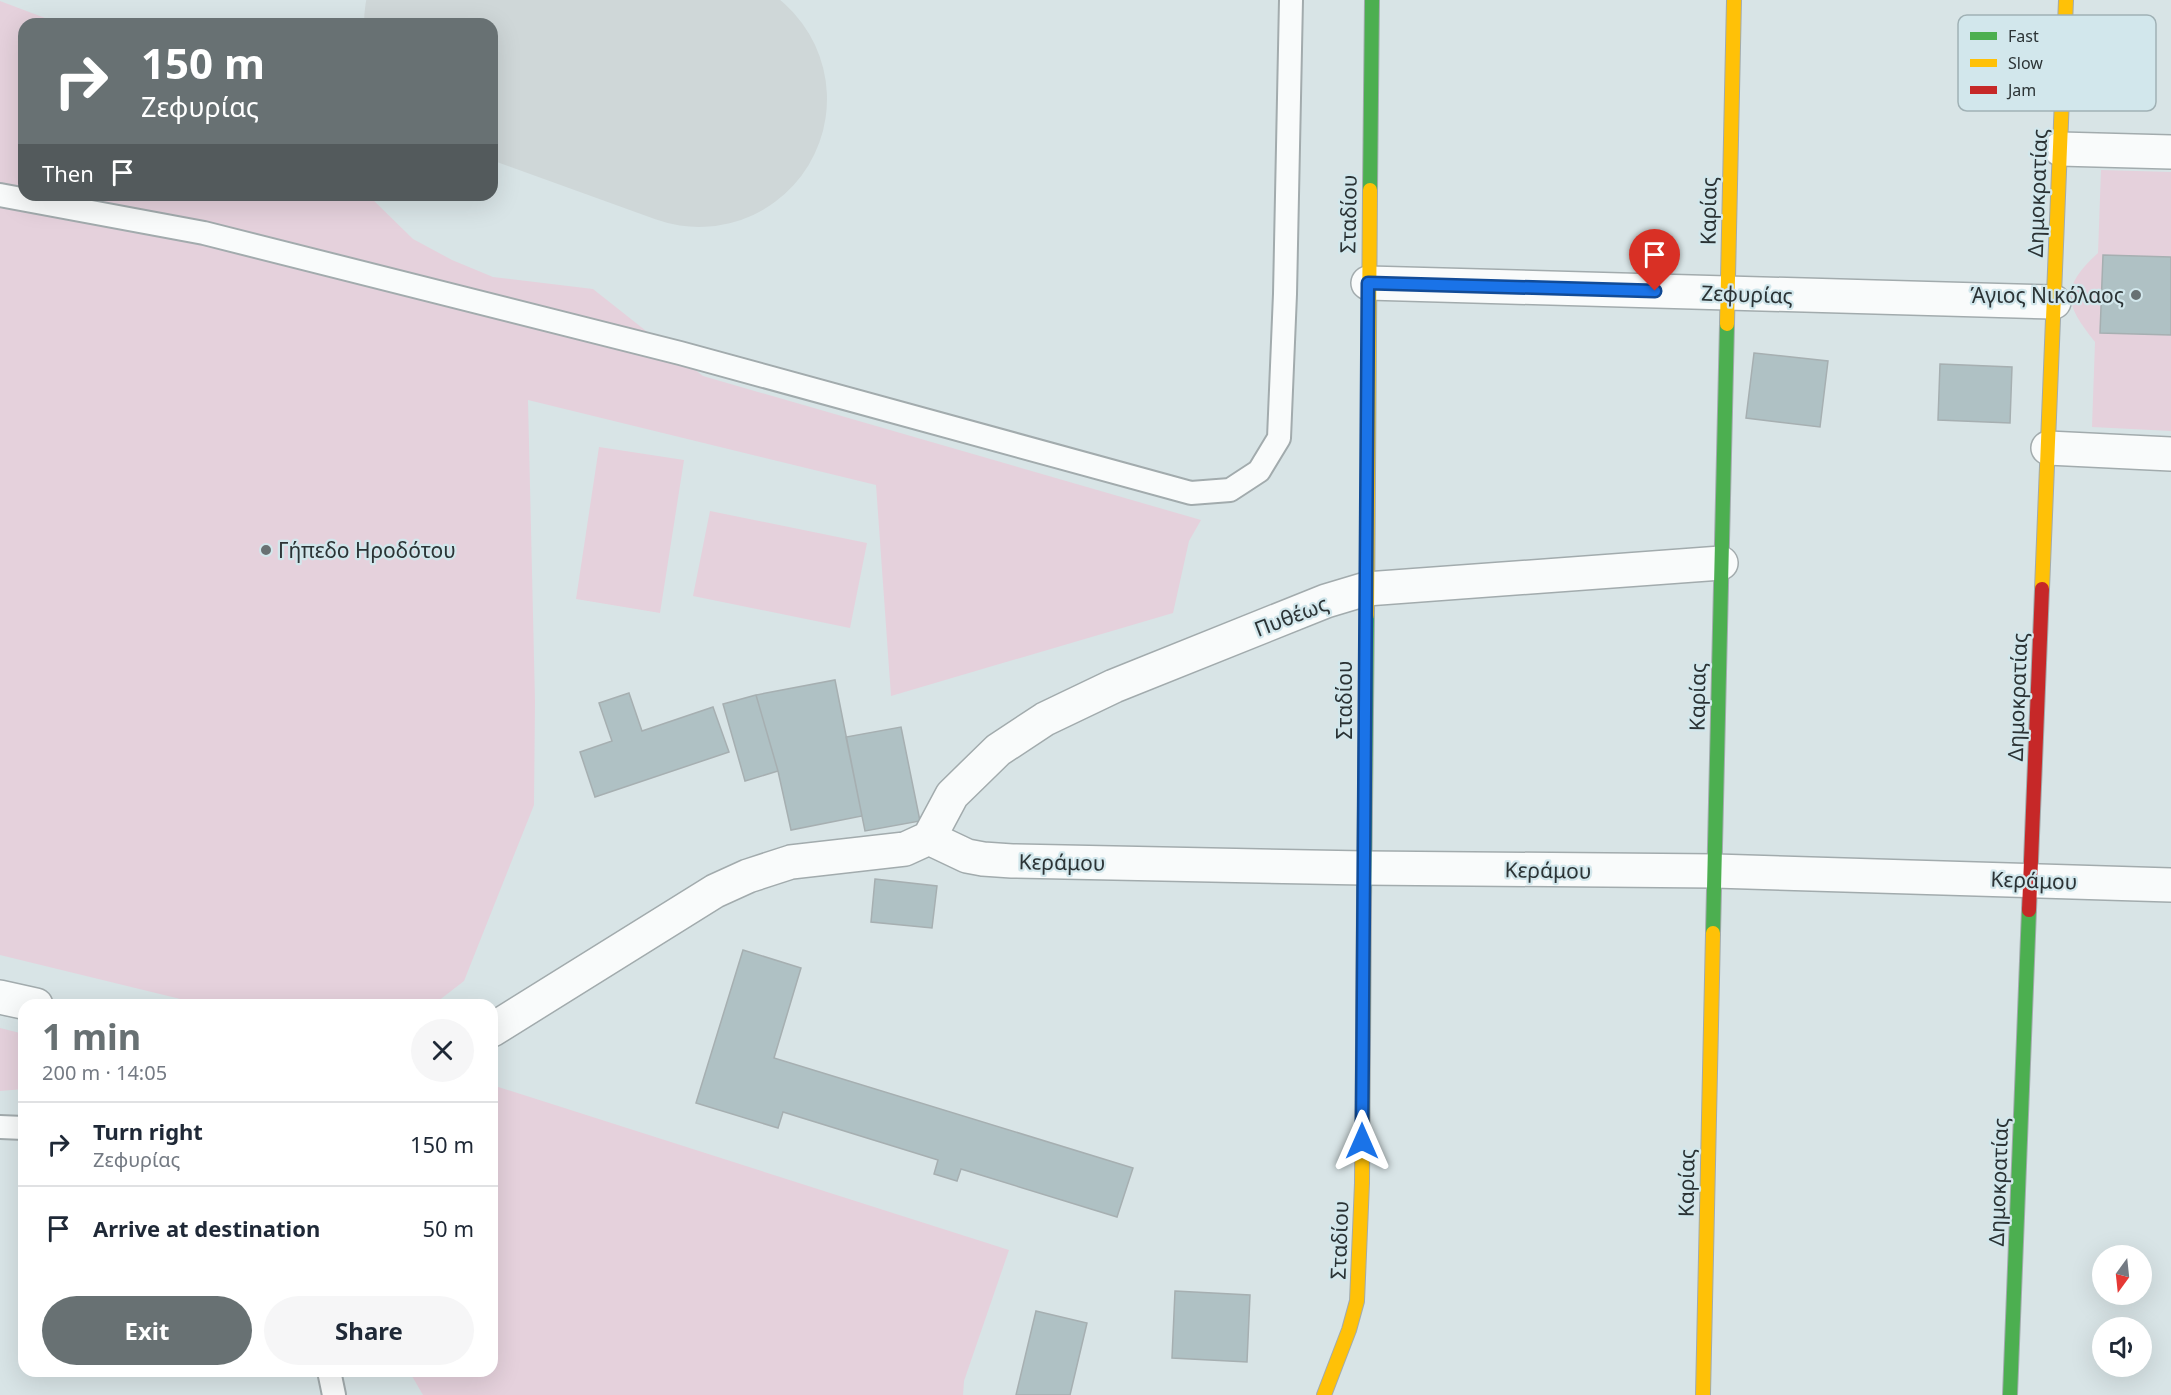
<!DOCTYPE html>
<html lang="en">
<head>
<meta charset="utf-8">
<style>
  :root { --surface:#fff; --page:#f6f6f7; --text:#1f2937; --muted:#747a83; --line:#e0e1e3; --accent:#687173 }
  body { margin:0; font-family:"Noto Sans",sans-serif; background:var(--page); color:var(--text); height:100vh; display:flex; flex-direction:column; font-size:22px; white-space:nowrap }
  * { box-sizing:border-box; margin:0 }
  p { font-size:20px; color:var(--muted) }
  .icon { flex:none; width:33px; height:33px; fill:none; stroke:currentColor; stroke-width:2; stroke-linecap:round; stroke-linejoin:round }
  .map { position:relative; flex:1; overflow:hidden }
  .drawer { position:absolute; left:18px; top:999px; width:480px; height:378px; display:flex; flex-direction:column; background:var(--surface); border-radius:18px; box-shadow:0 6px 24px #0002 }
  .drawer>* { flex:none }
  .guide { position:absolute; left:18px; top:18px; width:480px; height:183px; border-radius:18px; box-shadow:0 6px 24px #0002; background:#687173; color:#fff; overflow:hidden }
  .needle { width:39px; rotate:195deg }
  .buttons { position:absolute; left:2092px; top:1245px; display:grid; gap:12px }
  .buttons a { display:grid; place-items:center; width:60px; height:60px; border-radius:50%; background:var(--surface); box-shadow:0 6px 24px #0002; font-size:30px }
  .pin { position:absolute; display:grid; place-items:center; width:51px; height:51px; color:#fff; margin:-62px -26px; border-radius:50% 50% 50% 0; rotate:-45deg; box-shadow:0 0 6px #0007 }
  .pin .icon { rotate:45deg }
  .me { position:absolute; width:66px; margin:-33px; rotate:0deg; stroke-linejoin:round; filter:drop-shadow(0 0 4px #0008) }
  .turn { display:flex; align-items:center; gap:21px; height:126px; padding:0 24px; font-size:27px }
  .turn .icon { width:78px; height:78px; stroke-width:2.5 }
  .turn b { display:block; font-size:42px; line-height:51px }
  .then { display:flex; align-items:center; height:57px; padding:0 24px; background:#0003; gap:12px; font-size:22px }
  .round { display:grid; place-items:center; flex:none; width:63px; height:63px; border-radius:32px; background:var(--page) }
  .headline { display:flex; align-items:center; justify-content:space-between; height:102px; padding:0 24px }
  h1 { font-size:36px; font-weight:700; line-height:45px; color:var(--accent) }
  .action { display:flex; gap:12px; margin-top:auto; padding:12px 24px }
  .action a { flex:1; height:69px; border-radius:36px; background:var(--accent); color:#fff; font-size:24px; font-weight:700; line-height:69px; text-align:center }
  .action a+a { background:var(--page); color:var(--text) }
  ul { padding:0; list-style:none }
  li { display:flex; align-items:center; gap:18px; height:84px; padding:0 24px; border-top:2px solid var(--line) }
  li div { flex:1 }
  li b { display:block; font-size:22px }
  li em { font-style:normal }
  .map>svg:first-child { display:block }
</style>
</head>
<body>
<div class="map">
<svg width="2171" height="1395" viewBox="0 0 2171 1395">
  <rect width="100%" height="100%" fill="#d8e4e6"/>
  <path fill="#e5d1dc" d="M0 1 61 24H24V195H368L413 239 452 260 493 277 593 289 703 376 1201 520 1189 541 1173 613 891 696 876 485 528 400 535 701 534 805 464 981 433 1005H205L0 955Z
    M2101 170 2171 172V431L2092 427 2095 342C2064 303 2060 288 2098 253Z
    M599 447 684 460 660 613 576 599Z
    M710 511 867 543 850 628 693 596Z
    M0 1028 24 1034V1089L0 1091Z
    M492 1085 1009 1250 964 1381 963 1395H423L409 1371H492Z"/>
  <g fill="none" stroke-linecap="round" stroke-linejoin="round">
    <path stroke="#cfd7d8" stroke-width="256" d="M492 24 699 99"/>
  </g>
  <path fill="#afc1c4" stroke="#a6afb1" stroke-width="1.5" d="M2103 255 2171 257V335L2100 333Z
    M1754 353 1828 361 1820 427 1746 418Z
    M1940 364 2012 367 2010 423 1938 420Z
    M835 680 862 816 791 830 778 771 756 695Z
    M629 693 642 731 713 707 729 752 595 797 580 752 612 741 599 703Z
    M756 695 778 771 745 781 723 704Z
    M901 727 920 821 865 831 846 737Z
    M875 879 937 886 932 928 871 922Z
    M743 950 801 968 774 1058 1133 1168 1117 1217 961 1169 957 1181 934 1174 938 1160 783 1112 778 1128 696 1103Z
    M1175 1291 1250 1295 1247 1362 1172 1358Z
    M1036 1311 1087 1323 1070 1395H1016Z"/>
  <g fill="none" stroke-linecap="round" stroke-linejoin="round">
    <defs>
      <path id="lane" d="M0 195 204 233 680 353 1191 493 1230 490 1259 471 1279 438 1285 294 1291 0
        M0 1127 24 1128
        M329 1371 334 1395"/>
      <path id="street" d="M2060 149 2171 152
        M1368 283 2054 302
        M2048 448 2171 454
        M929 838 967 856 983 859 1012 861 1364 868 1715 871 2171 885
        M929 838 952 795 998 750 1045 719 1114 686 1326 601 1366 589 1721 563
        M0 997 36 1005
        M492 1030 715 891 748 876 791 862 905 849 929 838"/>
      <path id="fast" d="M1370 190 1372 0
        M1364 903 1367 615
        M1713 933 1727 324
        M2010 1395 2029 910"/>
      <path id="slow" d="M1727 324 1734 0
        M2042 589 2066 0
        M1367 615 1370 190
        M1324 1395 1349 1330 1357 1301 1362 1183 1364 903
        M1703 1395 1713 933"/>
      <path id="jam" d="M2029 910 2042 589"/>
    </defs>
    <use href="#lane" stroke="#a2abad" stroke-width="26"/>
    <use href="#street" stroke="#a2abad" stroke-width="36"/>
    <use href="#fast" stroke="#a2abad" stroke-width="16"/>
    <use href="#slow" stroke="#a2abad" stroke-width="16"/>
    <use href="#jam" stroke="#a2abad" stroke-width="16"/>
    <use href="#lane" stroke="#f9fbfb" stroke-width="22"/>
    <use href="#street" stroke="#f9fbfb" stroke-width="33"/>
    <use href="#fast" stroke="#4caf50" stroke-width="14"/>
    <use href="#slow" stroke="#ffc107" stroke-width="14"/>
    <use href="#jam" stroke="#c62828" stroke-width="14"/>
  </g>
  <g fill="none" stroke-linecap="round" stroke-linejoin="round">
    <defs>
      <path id="route" d="M1362 1141 1368 283 1655 291"/>
    </defs>
    <use href="#route" stroke="#114b97" stroke-width="15"/>
    <use href="#route" stroke="#1a73e8" stroke-width="10"/>
  </g>
  <g fill="#687173" stroke="#d2e7ec" stroke-width="2">
    <circle cx="2136" cy="295" r="6"/>
    <circle cx="266" cy="550" r="6"/>
  </g>
  <g text-anchor="middle" dominant-baseline="central" stroke-width="4.5" stroke-linejoin="round" paint-order="stroke">
    <g font-size="21" fill="#2b3335" stroke="#d2e7ec">
      <text transform="translate(2037 193) rotate(-88)">Δημοκρατίας</text>
      <text transform="translate(1708 211) rotate(-89)">Καρίας</text>
      <text transform="translate(1348 214) rotate(-89)">Σταδίου</text>
      <text transform="translate(1747 294) rotate(2)">Ζεφυρίας</text>
      <text transform="translate(1291 616) rotate(-21)">Πυθέως</text>
      <text transform="translate(1697 697) rotate(-89)">Καρίας</text>
      <text transform="translate(2017 697) rotate(-88)">Δημοκρατίας</text>
      <text transform="translate(1344 700) rotate(-90)">Σταδίου</text>
      <text transform="translate(1062 862) rotate(1)">Κεράμου</text>
      <text transform="translate(1548 870) rotate(1)">Κεράμου</text>
      <text transform="translate(2034 880) rotate(2)">Κεράμου</text>
      <text transform="translate(1998 1182) rotate(-88)">Δημοκρατίας</text>
      <text transform="translate(1686 1183) rotate(-89)">Καρίας</text>
      <text transform="translate(1339 1240) rotate(-88)">Σταδίου</text>
    </g>
    <g font-size="21" fill="#2b3335" stroke="#d2e7ec" text-anchor="end">
      <text x="2124" y="295">Άγιος Νικόλαος</text>
      <text x="278" y="550" text-anchor="start">Γήπεδο Ηροδότου</text>
    </g>
  </g>
  <rect x="1958" y="15" width="198" height="96" rx="9" fill="#d2e7ec" stroke="#a0b1b5" stroke-width="1.5"/>
  <rect x="1970" y="32" width="27" height="8" fill="#4caf50"/>
  <rect x="1970" y="59" width="27" height="8" fill="#ffc107"/>
  <rect x="1970" y="86" width="27" height="8" fill="#c62828"/>
  <g font-size="16" fill="#2b3335">
    <text x="2008" y="42">Fast</text>
    <text x="2008" y="69">Slow</text>
    <text x="2008" y="96">Jam</text>
  </g>
</svg>
<div class="buttons">
<a><svg class="needle" viewBox="-14 -14 28 28"><path d="M0-13l5 13h-10z" fill="#e53935"/><path d="M0 13l5-13h-10z" fill="#747a83"/></svg></a>
<a><svg class="icon" aria-label="sound" viewBox="0 0 24 24"><path d="M4 9h4l5-4v14l-5-4H4zM17 9q2 3 0 6"/></svg></a>
</div>
<div class="pin" style="left:1655px;top:291px;background:#d93025"><svg class="icon" aria-label="arrive" viewBox="0 0 24 24"><path d="M6 21V4h12l-3 4 3 4H6"/></svg></div>
<svg class="me" style="left:1362px;top:1141px" viewBox="-20 -20 40 40"><path d="M0-17L14 15 0 8-14 15z" fill="#1a73e8" stroke="#fff" stroke-width="4"/></svg>
<div class="guide">
<div class="turn"><svg class="icon" aria-label="right" viewBox="0 0 24 24"><path d="M7 20v-9h11M14 6l5 5-5 5"/></svg><div><b>150 m</b>Ζεφυρίας</div></div>
<div class="then">Then<svg class="icon" aria-label="arrive" viewBox="0 0 24 24"><path d="M6 21V4h12l-3 4 3 4H6"/></svg></div>
</div>
<section class="drawer">
<div class="headline"><div><h1>1 min</h1><p>200 m · 14:05</p></div><a class="round"><svg class="icon" aria-label="close" viewBox="0 0 24 24"><path d="M6 6l12 12M18 6L6 18"/></svg></a></div>
<ul>
<li><svg class="icon" aria-label="right" viewBox="0 0 24 24"><path d="M7 20v-9h11M14 6l5 5-5 5"/></svg><div><b>Turn right</b><p>Ζεφυρίας</p></div><em>150 m</em></li>
<li><svg class="icon" aria-label="arrive" viewBox="0 0 24 24"><path d="M6 21V4h12l-3 4 3 4H6"/></svg><div><b>Arrive at destination</b></div><em>50 m</em></li>
</ul>
<div class="action"><a>Exit</a><a>Share</a></div>
</section>
</div>
</body>
</html>
